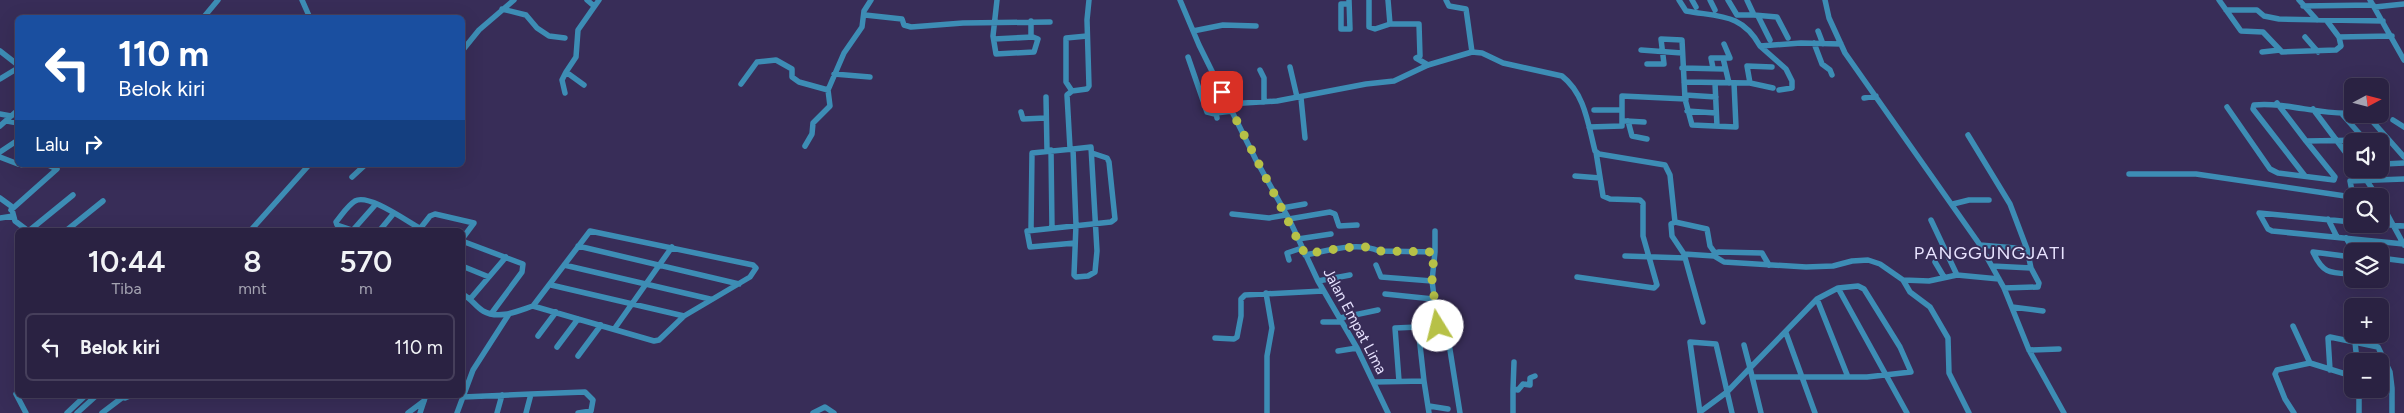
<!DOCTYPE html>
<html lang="id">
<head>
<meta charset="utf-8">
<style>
  :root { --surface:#2a2242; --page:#362f4d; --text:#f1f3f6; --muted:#a5a4b2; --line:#463f5b }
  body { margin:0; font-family:Figtree,sans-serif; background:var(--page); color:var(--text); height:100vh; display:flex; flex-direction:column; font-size:19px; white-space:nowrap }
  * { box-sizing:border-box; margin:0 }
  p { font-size:16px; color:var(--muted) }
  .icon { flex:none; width:28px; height:28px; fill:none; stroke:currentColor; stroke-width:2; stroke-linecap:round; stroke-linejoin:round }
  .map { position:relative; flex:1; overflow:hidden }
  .sheet { position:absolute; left:15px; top:228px; width:450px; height:170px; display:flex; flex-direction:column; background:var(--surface); border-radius:8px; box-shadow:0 5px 20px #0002,0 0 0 1px var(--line) }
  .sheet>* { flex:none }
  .hud { position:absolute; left:15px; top:15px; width:450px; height:152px; border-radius:8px; box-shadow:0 5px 20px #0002,0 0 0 1px var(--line); background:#1a4fa0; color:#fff; overflow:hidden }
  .needle { width:32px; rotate:83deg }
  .controls { position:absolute; left:2344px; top:78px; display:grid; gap:10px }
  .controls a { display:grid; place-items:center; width:45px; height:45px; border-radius:8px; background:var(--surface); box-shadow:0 5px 20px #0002,0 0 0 1px var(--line); font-size:25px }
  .pin { position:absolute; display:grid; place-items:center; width:42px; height:42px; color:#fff; margin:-21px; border-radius:10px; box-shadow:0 2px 8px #0006 }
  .me { position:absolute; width:55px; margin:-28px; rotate:351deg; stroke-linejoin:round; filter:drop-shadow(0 0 4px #0008) }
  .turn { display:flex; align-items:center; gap:18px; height:105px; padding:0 20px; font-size:22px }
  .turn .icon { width:65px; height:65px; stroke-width:2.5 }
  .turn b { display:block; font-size:35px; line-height:42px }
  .then { display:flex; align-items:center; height:48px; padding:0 20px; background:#0003; gap:10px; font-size:19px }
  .eta { display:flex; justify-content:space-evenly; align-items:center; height:85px; text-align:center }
  .eta b { font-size:30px; font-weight:600; line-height:35px }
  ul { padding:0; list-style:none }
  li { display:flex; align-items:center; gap:15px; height:68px; margin:0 10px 8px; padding:0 10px; border:2px solid var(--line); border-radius:8px }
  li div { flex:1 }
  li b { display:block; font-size:19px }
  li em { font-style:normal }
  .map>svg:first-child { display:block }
</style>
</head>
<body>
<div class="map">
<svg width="2404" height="413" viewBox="0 0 2404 413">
  <rect width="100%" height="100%" fill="#382d58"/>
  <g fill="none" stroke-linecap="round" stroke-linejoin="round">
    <path stroke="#3d8db5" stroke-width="5.5" d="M302 0 310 18
      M587 0 594 6
      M1180 0 1199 45 1256 160 1289 219 1318 281 1357 348 1388 413
      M1349 0 1350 29H1341V4H1349
      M1369 0V27L1375 29 1390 24H1419L1420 56 1416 58 1428 65
      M1388 0 1390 24
      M1446 0 1449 6 1466 9 1472 52
      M1679 0 1686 11C1719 17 1742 13 1760 46
      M1692 0 1696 7
      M1710 0 1715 10
      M1728 0 1737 15H1754
      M1747 0 1754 15 1777 17 1788 38
      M1825 0 1829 18 1845 53 1980 245 2004 288 2029 350 2064 413
      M2219 0 2241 31 2263 32 2282 52 2336 50 2341 46 2339 37
      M2299 0 2317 20
      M2370 0 2404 60
      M2303 6 2373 5
      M2375 7 2404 4
      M502 9 526 15 537 28 549 36 565 38
      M2226 10H2257L2264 16 2279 19 2383 21
      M865 15 902 19 904 25 911 27 963 23 1050 22
      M1758 16 1770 40
      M203 18 218 0
      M1031 21V37
      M2327 21 2339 37 2392 36
      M1193 31 1223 25 1256 26
      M1818 31 1823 44
      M2305 37 2318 52
      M994 39 1033 37 1038 39 1034 52 996 54 993 36 997 0
      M1814 43 1822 64 1830 70 1832 75
      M1641 50 1682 53
      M0 51 18 65
      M462 51 479 30 514 0
      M2262 52 2280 50
      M1188 57 1207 112 1215 114
      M1723 58H1730L1724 44
      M1647 64H1664L1661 39 1682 40 1685 99 1692 125 1736 127 1734 83
      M1290 67 1297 97 1301 98 1305 138
      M1682 68 1725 69
      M1713 68 1711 58H1723L1729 83
      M1260 70 1264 78V102
      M834 74 870 77
      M0 79 18 68
      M1684 82 1750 83 1747 66 1772 67
      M1715 83 1717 126
      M1750 83 1773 88
      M741 84 757 62 776 60 792 69V77L799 82 828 90
      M584 85 566 72 576 57 578 30 599 0
      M1779 90 1792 88V81L1786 69 1760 46 1801 43 1841 44
      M1072 91 1066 82V38L1087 36
      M565 93 562 80 566 72
      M1685 95 1716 97
      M1046 97 1047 150
      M1864 98 1876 96
      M2277 103 2306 141
      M1228 104 1277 101 1366 84 1394 81 1428 65 1472 52 1482 53 1503 63 1562 76C1585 94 1588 124 1595 151L1599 154 1665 165 1670 175 1675 222 1707 229 1710 246 1715 253
      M2227 107 2270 169 2278 173 2334 180 2335 177 2306 141 2366 140
      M2313 109 2352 161
      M1594 110H1622
      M1687 111 1716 113
      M1021 112 1023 119 1046 118
      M0 114 11 116
      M2342 114 2366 141
      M2366 114 2404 157
      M1217 118 1216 113 1232 111
      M2393 120 2404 127
      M7 121 18 123
      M1626 121 1644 122
      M1628 121 1632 136 1647 139
      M0 126 18 110
      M1589 127 1622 126V96L1686 99
      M1968 135 2010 204 2027 249 1980 245
      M805 146 812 134 813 123 830 106 828 90 844 53 862 27 864 11 871 0
      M1091 147 1097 251 1095 272 1088 276 1076 277 1074 275 1076 225 1073 149Z
      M1070 148 1067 95 1072 91 1087 89 1089 86 1087 20 1089 0
      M1051 150 1052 228
      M0 152 18 140
      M0 157 18 164
      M2380 161 2384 164 2404 163
      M2359 169 2377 196
      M2129 174H2196L2352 197
      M1575 176 1600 178
      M2305 176 2253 109 2254 105C2287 102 2319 115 2352 113
      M352 177 365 165
      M2353 196 2350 181 2404 179
      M0 198 11 206 15 221 27 230
      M2380 201 2404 245
      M1953 204 1969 200H1989
      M1282 208 1305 204
      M11 210 57 169 48 165H22
      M1232 214 1269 218 1286 215
      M0 218 13 216
      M1289 219 1330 212 1335 214 1339 226 1357 225
      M2328 219 2337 237
      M1931 220 1957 275
      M1675 222 1671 224 1672 236 1684 254
      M2352 222 2259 213 2268 229 2272 231 2404 244
      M2376 224 2404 226
      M1031 229 1032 153 1073 149
      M30 230 73 195
      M67 230 103 201
      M251 230 309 165
      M352 230 337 225 336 222C342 215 347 206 355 201 369 193 409 223 423 230
      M353 230 376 204
      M380 230 394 213
      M419 230 430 216 435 214 474 223 462 239
      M590 231 753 265 756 268 750 277 684 316 659 340 654 341 533 306Z
      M1435 231V252
      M2346 238 2354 251
      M1298 239 1331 234
      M462 241 523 264 522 272 491 314
      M1075 243 1030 247 1027 231 1111 222 1115 219 1109 162 1107 158 1092 153
      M578 246 739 284
      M1305 255C1327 251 1357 241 1379 251L1435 252 1432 281
      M1625 256 1685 258
      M1714 256 1715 253 1719 252 1762 253 1769 265
      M2352 257 2313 252C2323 274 2330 273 2352 274
      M2380 258 2404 261
      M1289 260 1287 253 1302 248
      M1935 262 1944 277
      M564 265 710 299
      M1376 265 1381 277 1432 281 1438 326
      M462 266 489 277
      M1992 266 2031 268 2027 249
      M1577 277 1654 288 1657 285 1643 236V203L1640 200 1610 199 1603 196 1596 152
      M1903 280 1910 292 1930 307 1948 338 1949 373 1969 413
      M1318 281 1350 275
      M551 285 684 316
      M2004 288 2038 287 2039 283 2031 268
      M1266 293 1272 328 1267 356V413
      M462 294C471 298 475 306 483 311 499 320 518 311 533 306
      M1385 294 1433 299
      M471 298 506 257
      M1817 299 1848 377
      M2012 307 2043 311
      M1340 318 1378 310
      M1323 322H1342
      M1703 322 1684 254 1714 256 1724 262 1806 267 1833 266 1852 261 1868 260 1880 264 1903 280 1929 281 1957 275 1999 279
      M2293 326 2310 363
      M1418 327H1443L1447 331 1460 413
      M615 328 672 247
      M1786 333 1815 413
      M538 336 556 312
      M1215 338 1234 339 1237 337 1241 316V299L1245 295 1323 291
      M2355 342 2357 361
      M557 347 578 319
      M2029 350 2059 349
      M1338 351 1357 348
      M578 356 601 325
      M2330 370 2328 338 2330 337 2378 347 2390 372 2392 388 2380 385
      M1753 377H1867L1911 372 1900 347 1864 289 1858 286 1838 288
      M1424 381 1429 413
      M1374 382 1424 381 1418 327 1395 328 1399 381
      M2392 388V413
      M1513 389 1514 362
      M2359 389V413
      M16 394 26 413
      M123 395 125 398 132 395
      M463 397 531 394
      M1429 406 1448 409
      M1700 412 1727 392 1750 368 1744 345
      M67 413 86 395
      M77 413 97 395
      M102 413 123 397
      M408 413 424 401
      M420 413 426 395
      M457 413 473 370 509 314
      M497 413 502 395
      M526 413 531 394 585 392 593 400 591 411 578 413
      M813 413 825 407 834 413
      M1513 413V389L1518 390 1523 384 1530 385V378L1535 376
      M1700 413 1690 342 1716 344 1732 413
      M1761 413 1750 368 1817 299 1838 288 1907 413
      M2294 413 2285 399 2275 374 2277 370 2310 363 2352 376"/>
  </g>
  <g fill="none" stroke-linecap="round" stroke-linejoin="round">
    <path stroke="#b7c147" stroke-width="9" stroke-dasharray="0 16.2" d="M1222 92 1305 254C1321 252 1368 241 1379 251L1434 252 1432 281 1438 326"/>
  </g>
  <g text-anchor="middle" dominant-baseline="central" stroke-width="4" stroke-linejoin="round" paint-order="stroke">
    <g font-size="15" fill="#e8e3ff" stroke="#382d58">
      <text transform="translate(1355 321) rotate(62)">Jalan Empat Lima</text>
    </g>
    <g font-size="18" letter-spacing="1" fill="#e8e3ff" stroke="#382d58">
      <text x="1990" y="253">PANGGUNGJATI</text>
    </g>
  </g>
</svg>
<div class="controls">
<a><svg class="needle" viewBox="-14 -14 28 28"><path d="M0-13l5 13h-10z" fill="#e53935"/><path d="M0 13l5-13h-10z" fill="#a5a4b2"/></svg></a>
<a><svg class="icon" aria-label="sound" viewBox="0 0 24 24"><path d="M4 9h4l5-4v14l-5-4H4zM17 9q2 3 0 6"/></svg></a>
<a><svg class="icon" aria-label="search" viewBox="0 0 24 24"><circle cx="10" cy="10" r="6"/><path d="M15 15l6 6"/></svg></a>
<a><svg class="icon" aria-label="layers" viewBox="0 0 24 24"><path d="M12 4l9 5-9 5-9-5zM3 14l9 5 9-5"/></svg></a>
<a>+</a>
<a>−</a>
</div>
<div class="pin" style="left:1222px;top:92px;background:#d93025"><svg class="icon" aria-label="arrive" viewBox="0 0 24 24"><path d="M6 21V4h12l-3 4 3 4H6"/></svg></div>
<svg class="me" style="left:1438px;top:326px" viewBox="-20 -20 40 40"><circle r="19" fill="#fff"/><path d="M0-13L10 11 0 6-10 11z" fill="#b7c147"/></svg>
<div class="hud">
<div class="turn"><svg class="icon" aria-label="left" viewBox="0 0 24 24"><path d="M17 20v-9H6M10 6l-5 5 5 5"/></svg><div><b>110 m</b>Belok kiri</div></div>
<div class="then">Lalu<svg class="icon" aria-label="right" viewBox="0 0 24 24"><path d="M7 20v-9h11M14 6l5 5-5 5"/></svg></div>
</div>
<section class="sheet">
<div class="eta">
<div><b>10:44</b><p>Tiba</p></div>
<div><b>8</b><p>mnt</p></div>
<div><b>570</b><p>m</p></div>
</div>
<ul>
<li><svg class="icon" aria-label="left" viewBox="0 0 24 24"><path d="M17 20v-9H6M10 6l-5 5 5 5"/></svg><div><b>Belok kiri</b></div><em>110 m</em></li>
</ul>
</section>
</div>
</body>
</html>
